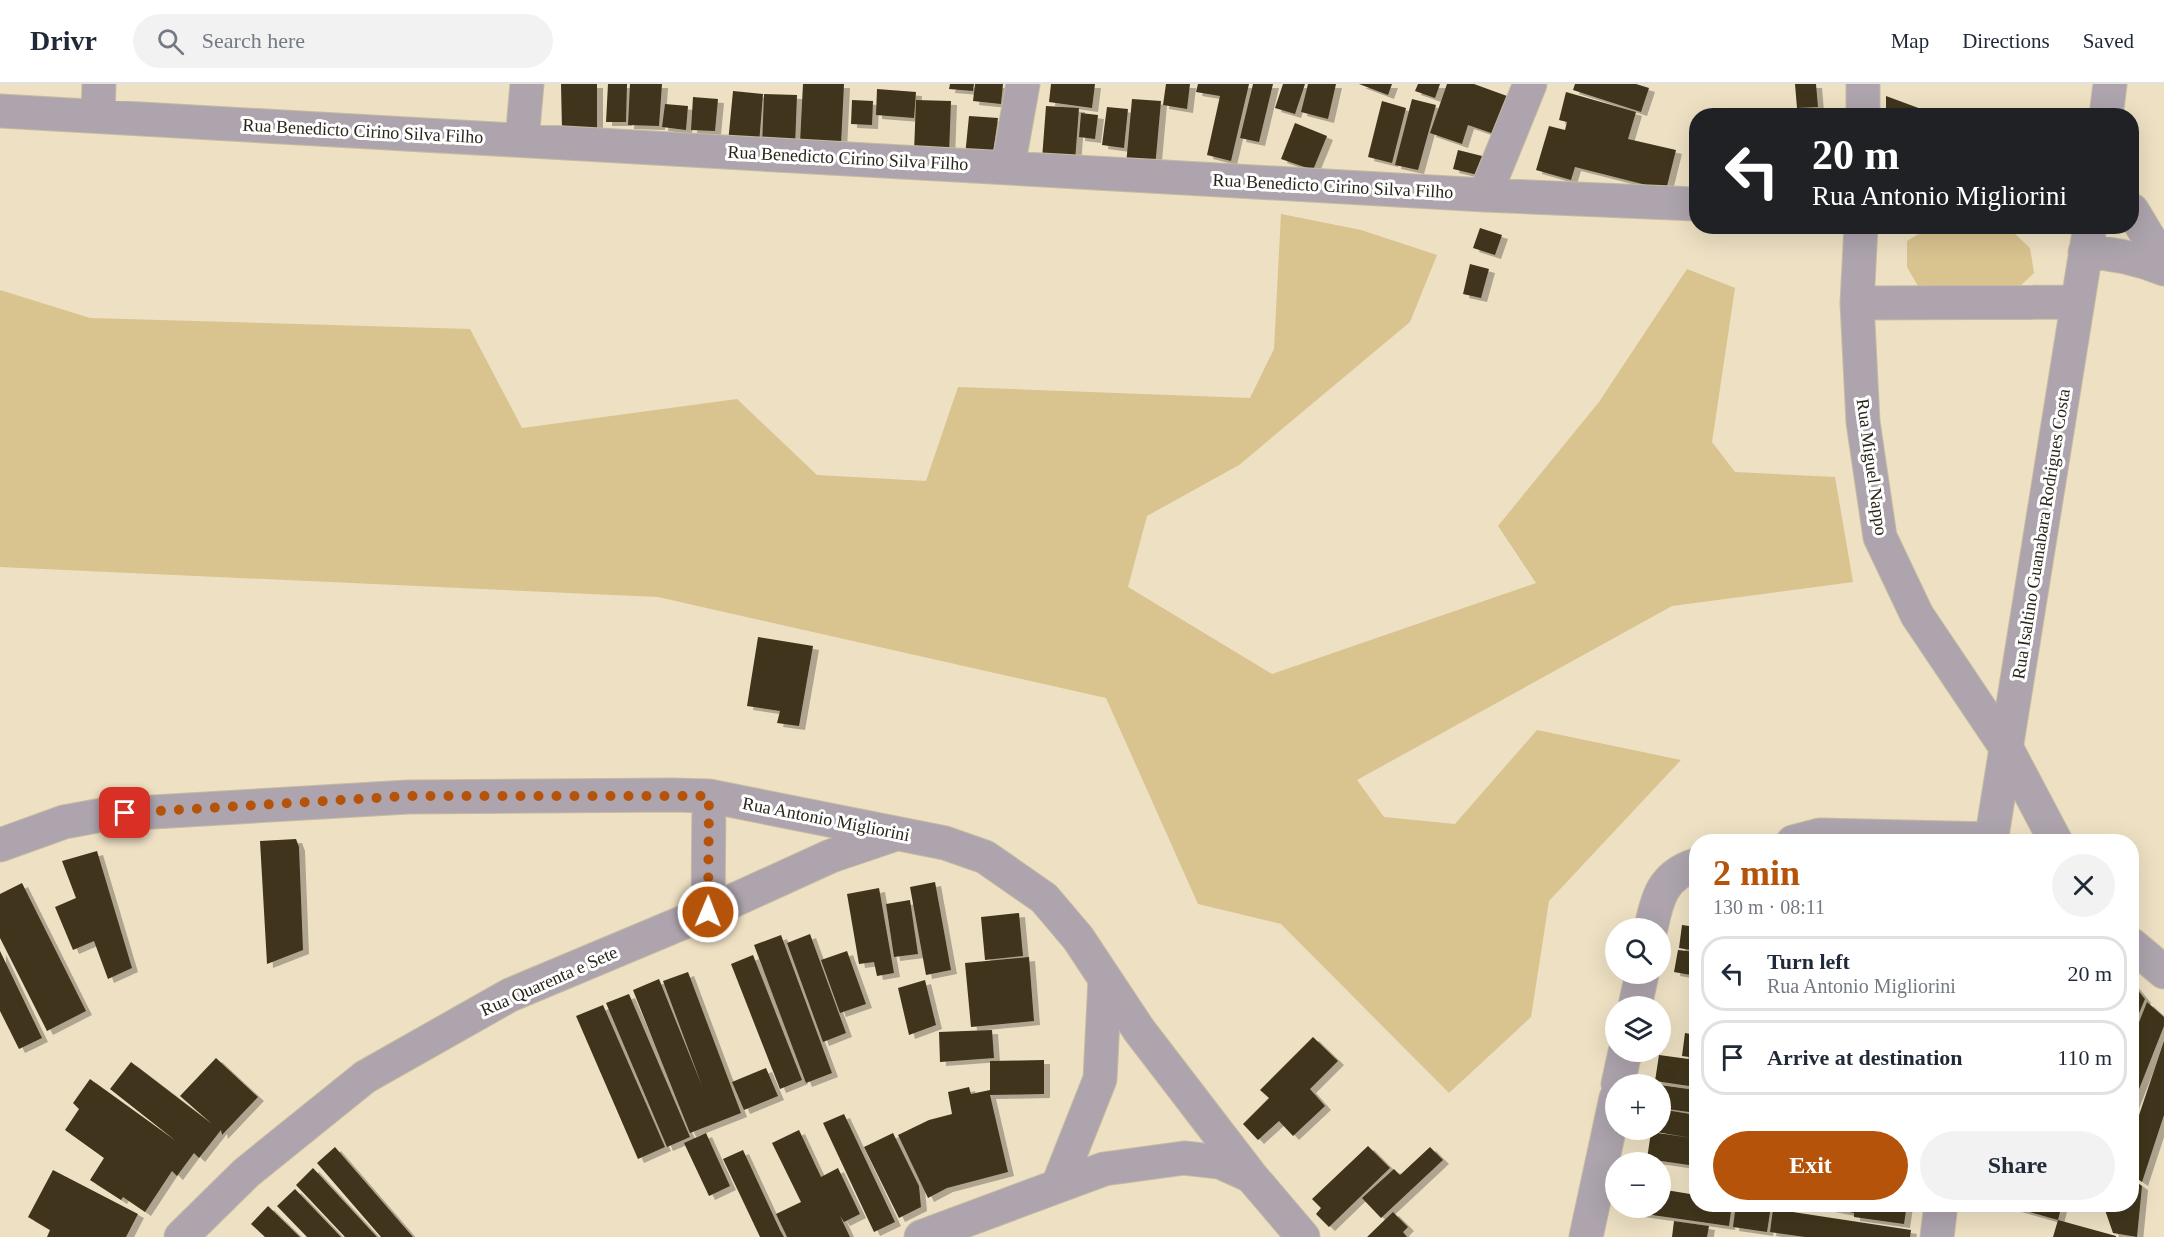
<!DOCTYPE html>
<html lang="en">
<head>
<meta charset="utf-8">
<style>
  :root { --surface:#fff; --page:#f2f2f3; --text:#1f2937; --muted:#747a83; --line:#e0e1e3; --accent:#b45309 }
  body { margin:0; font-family:"Times New Roman",serif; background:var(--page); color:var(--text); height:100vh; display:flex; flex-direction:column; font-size:22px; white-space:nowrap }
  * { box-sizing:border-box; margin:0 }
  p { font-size:20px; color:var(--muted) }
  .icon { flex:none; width:33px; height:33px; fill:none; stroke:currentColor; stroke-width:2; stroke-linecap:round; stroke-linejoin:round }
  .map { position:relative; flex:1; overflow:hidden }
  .drawer { position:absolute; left:1689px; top:750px; width:450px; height:378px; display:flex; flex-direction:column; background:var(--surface); border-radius:24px; box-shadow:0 6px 24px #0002 }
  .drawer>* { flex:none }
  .top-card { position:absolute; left:1689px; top:24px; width:450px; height:126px; border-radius:24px; box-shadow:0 6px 24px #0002; background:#202124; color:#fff; overflow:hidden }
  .buttons { position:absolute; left:1605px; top:834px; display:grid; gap:12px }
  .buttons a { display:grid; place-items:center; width:66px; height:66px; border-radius:50%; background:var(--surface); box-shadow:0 6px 24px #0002; font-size:30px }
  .pin { position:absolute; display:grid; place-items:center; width:51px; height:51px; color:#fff; margin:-26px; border-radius:12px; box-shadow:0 3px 9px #0006 }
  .me { position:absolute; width:66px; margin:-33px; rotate:1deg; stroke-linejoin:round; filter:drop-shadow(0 0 4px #0008) }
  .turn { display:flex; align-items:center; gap:21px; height:126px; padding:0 24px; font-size:27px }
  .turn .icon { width:78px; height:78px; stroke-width:2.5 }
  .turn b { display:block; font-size:42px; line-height:51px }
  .round { display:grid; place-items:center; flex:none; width:63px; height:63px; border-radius:32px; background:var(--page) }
  .overview { display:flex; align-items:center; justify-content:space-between; height:102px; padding:0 24px }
  h1 { font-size:36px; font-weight:600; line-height:45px; color:var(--accent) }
  .cta { display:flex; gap:12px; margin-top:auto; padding:12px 24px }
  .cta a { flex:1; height:69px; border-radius:36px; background:var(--accent); color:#fff; font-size:24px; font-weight:600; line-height:69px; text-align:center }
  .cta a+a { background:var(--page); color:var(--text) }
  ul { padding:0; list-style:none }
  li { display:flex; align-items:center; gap:18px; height:75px; margin:0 12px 9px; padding:0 12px; border:3px solid var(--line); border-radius:24px }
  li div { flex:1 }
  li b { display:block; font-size:22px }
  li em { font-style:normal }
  header { display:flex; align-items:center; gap:36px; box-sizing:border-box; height:84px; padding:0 30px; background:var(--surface); border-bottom:2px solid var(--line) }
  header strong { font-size:28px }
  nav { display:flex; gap:33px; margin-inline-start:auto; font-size:21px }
  .search { width:420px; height:54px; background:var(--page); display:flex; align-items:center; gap:15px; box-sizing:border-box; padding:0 21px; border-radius:33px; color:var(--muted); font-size:22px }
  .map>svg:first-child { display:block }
</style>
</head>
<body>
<header>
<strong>Drivr</strong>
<div class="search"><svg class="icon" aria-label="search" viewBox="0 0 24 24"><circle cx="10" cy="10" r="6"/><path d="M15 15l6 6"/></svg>Search here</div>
<nav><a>Map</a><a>Directions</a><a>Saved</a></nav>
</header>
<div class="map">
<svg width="2164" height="1153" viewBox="0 0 2164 1153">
  <defs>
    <filter id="shadow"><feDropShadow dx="6" dy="4" stdDeviation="0" flood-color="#0004"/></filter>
  </defs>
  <rect width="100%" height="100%" fill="#ede0c3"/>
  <path fill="#d9c38f" d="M1281 130 1361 146 1437 171 1410 238 1239 381 1147 432 1128 503 1272 590 1536 499 1498 442 1599 318 1687 185 1735 204 1712 358 1735 388 1835 393 1853 498 1672 522 1357 696 1384 733 1455 740 1537 646 1681 676 1549 817 1531 933 1449 1009 1281 840 1198 820 1106 614 658 513 0 483V206L90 234 470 245 522 344 737 315 817 391 926 397 958 303 1250 314 1274 265Z
    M1930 143 2012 147 2030 164 2034 189 2019 203 1918 202 1907 183V157Z"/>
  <path fill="#3f351c" filter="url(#shadow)" d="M561 0H597V46H562Z
    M608 0H627L626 38H606Z
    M630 0H662L659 42 628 41Z
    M803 0H844L841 61 800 59Z
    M950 0H974L973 7 949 5Z
    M975 0H1003L1001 20 973 17Z
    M1051 0H1095L1092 24 1049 18Z
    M1166 0H1190L1187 25 1163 21Z
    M1198 0H1249L1231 77 1207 71 1220 12 1196 8Z
    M1253 0H1273L1259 58 1240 54Z
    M1283 0H1305L1295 30 1275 24Z
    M1308 0H1336L1328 35 1301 28Z
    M1359 0H1392L1388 11Z
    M1418 0H1440L1435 14 1415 7Z
    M1447 0H1474L1507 12 1494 50 1468 41 1462 60 1430 49Z
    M1575 0H1636L1649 4 1641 28 1573 6Z
    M1795 0H1816L1818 23 1797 24Z
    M877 5 916 8 914 34 876 31Z
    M733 7 763 10 759 60 728 59Z
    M1566 8 1636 28 1628 55 1676 66 1666 106 1575 83 1571 96 1536 86 1549 42 1565 46 1567 38 1559 36Z
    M764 10 797 11 795 63 762 62Z
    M1886 12 1932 29V32H1886Z
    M693 13 718 15 715 47 691 46Z
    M1132 15 1161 17 1155 84 1126 81Z
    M1412 15 1436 21 1418 86 1395 81Z
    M852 16 873 17 872 41 851 40Z
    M916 16 951 17 949 70 914 68Z
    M1382 17 1406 24 1392 79 1368 73Z
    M665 20 688 22 686 46 662 43Z
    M1046 22 1079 24 1075 77 1042 75Z
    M1107 23 1128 25 1124 64 1102 61Z
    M1081 29 1098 31 1095 55 1079 53Z
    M969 32 998 34 993 69 965 72Z
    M1295 39 1327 52 1313 86 1281 75Z
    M1458 66 1486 73 1482 92 1453 85Z
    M1480 144 1502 151 1495 171 1473 164Z
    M1470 180 1489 185 1481 214 1463 210Z
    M758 553 813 562 799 642 777 639 780 627 747 622Z
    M296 755 299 763 303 866 267 880 260 757Z
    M97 767 132 884 108 895 94 857 73 866 55 823 76 814 62 777Z
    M935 798 951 886 926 891 910 803Z
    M22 799 86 927 47 947 0 854V810Z
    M879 804 894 889 877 892 874 878 859 880 847 810Z
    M910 816 918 870 894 873 886 820Z
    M1019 829 1023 872 985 876 981 833Z
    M1682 841 1696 843V867L1679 864Z
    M810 850 846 949 823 958 787 859Z
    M781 851 832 989 806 999 754 861Z
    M1678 866 1696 868V892L1674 888Z
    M0 867 42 954 19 965 0 927Z
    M847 867 866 920 840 929 821 876Z
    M753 871 802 996 780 1005 731 880Z
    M1029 873 1034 937 971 943 965 879Z
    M688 888 741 1029 690 1049 633 906 659 895 702 1002 663 897Z
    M925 896 936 941 909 951 898 904Z
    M2132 899 2145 915 2132 946Z
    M629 910 690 1053 667 1063 606 919Z
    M2147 918 2164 933V942L2132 1023V956Z
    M603 921 665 1063 638 1075 576 932Z
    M992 946 994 974 940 978 939 948Z
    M1685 949 1696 951V974L1682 972Z
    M1313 953 1338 977 1310 1005 1325 1022 1293 1052 1279 1037 1258 1056 1243 1040 1269 1014 1260 1006Z
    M2164 957V1031L2142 1098 2132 1091V1052Z
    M1659 971 1696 976V1003L1655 997Z
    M216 974 258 1013 222 1051 221 1046 199 1074 194 1069 177 1092 172 1087 145 1128 123 1113 121 1116 90 1096 104 1074 65 1046 79 1025 73 1019 90 995 176 1057 110 1005 131 978 212 1040 180 1012Z
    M1044 976V1010L990 1011 1008 1088 947 1104 928 1114 898 1051 929 1036 952 1030 948 1008 969 1003 971 1010 990 1006V977Z
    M766 984 778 1012 744 1026 732 998Z
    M1660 1001 1696 1006V1029L1660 1024Z
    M1660 1025 1696 1031V1082L1647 1075 1651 1048 1692 1054 1650 1047 1660 1046Z
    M844 1030 895 1138 874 1148 823 1039Z
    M799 1046 821 1093 838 1084 860 1130 844 1138 840 1132 850 1153H787L776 1130 801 1118 772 1059Z
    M706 1049 730 1102 709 1112 684 1059Z
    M893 1049 919 1102 921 1123 899 1134 864 1063Z
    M1368 1062 1390 1084 1329 1143 1316 1130 1321 1124 1312 1115Z
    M335 1063 413 1153H381L317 1079Z
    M1430 1063 1443 1076 1381 1134 1362 1114 1394 1085 1400 1091Z
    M743 1066 780 1146 784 1153H760L723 1075Z
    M313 1084 377 1153H345L296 1101Z
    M53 1086 138 1130 126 1153H47L50 1146 28 1133Z
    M2132 1095 2142 1102 2137 1153 2113 1149 2105 1126 2107 1120H2132Z
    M295 1105 341 1153H307L277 1122Z
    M1660 1105 1696 1111V1120H1732L1729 1142 1624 1127 1625 1124H1660Z
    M1736 1120 1771 1122 1767 1148 1733 1143Z
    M1809 1120H1907L1904 1140 1854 1133V1129Z
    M2001 1120H2062L2058 1136Z
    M268 1122 300 1153H265L251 1140Z
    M1773 1125 1911 1146 1910 1153H1805L1770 1148Z
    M1393 1128 1408 1143 1403 1148 1407 1153H1367Z
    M2058 1136 2116 1152V1153H2053Z
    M1674 1137 1709 1142 1707 1153H1672Z"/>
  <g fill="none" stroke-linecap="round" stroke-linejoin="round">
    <defs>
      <path id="minor" d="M0 27 1485 111 1696 120
        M98 32 99 0
        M1863 32V0
        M2106 32 2110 0
        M522 56 527 0
        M1008 83 1023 0
        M1485 111 1530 0
        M2132 126 2164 179
        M1861 142 1857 219 1863 338 1880 453 1917 531 2007 665 2056 758
        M2085 168C2114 169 2137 174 2164 185
        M1857 219 2077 218
        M1793 758 1820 751 1992 755
        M1991 758 2090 142
        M0 761 64 738 102 731 408 713 673 711 709 712 945 759 985 773 1044 814 1078 854 1139 946 1251 1092 1303 1153
        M708 828 709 712
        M1651 844C1657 814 1663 791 1696 781
        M2132 861 2164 888
        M1635 922 1642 890
        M1618 1000 1625 968
        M1058 1101 1100 995 1105 895
        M181 1153 246 1089 365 993 510 911 708 828 831 772 896 750
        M921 1153 1104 1085 1184 1074 1220 1078 1251 1092
        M1586 1153 1616 1014
        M1937 1153 1941 1120"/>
    </defs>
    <use href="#minor" stroke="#c6bba1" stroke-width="35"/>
    <use href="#minor" stroke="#ada4ae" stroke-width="33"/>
  </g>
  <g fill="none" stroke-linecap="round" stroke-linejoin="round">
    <path stroke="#b45309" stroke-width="10" stroke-dasharray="0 18" d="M125 729 408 712H709L708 828"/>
  </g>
  <g text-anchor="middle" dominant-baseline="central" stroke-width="6" stroke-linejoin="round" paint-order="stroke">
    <g font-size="18" fill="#2b261b" stroke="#fff">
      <text transform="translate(363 47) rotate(3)">Rua Benedicto Cirino Silva Filho</text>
      <text transform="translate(848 74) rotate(3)">Rua Benedicto Cirino Silva Filho</text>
      <text transform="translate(1333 102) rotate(3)">Rua Benedicto Cirino Silva Filho</text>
      <text transform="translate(1872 383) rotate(82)">Rua Miguel Nappo</text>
      <text transform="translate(2041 450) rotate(-81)">Rua Isaltino Guanabara Rodrigues Costa</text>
      <text transform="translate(826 735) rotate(11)">Rua Antonio Migliorini</text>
      <text transform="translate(549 897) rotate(-24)">Rua Quarenta e Sete</text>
    </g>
  </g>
</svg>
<div class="buttons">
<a><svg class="icon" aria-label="search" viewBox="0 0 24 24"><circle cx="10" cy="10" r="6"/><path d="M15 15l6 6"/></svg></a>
<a><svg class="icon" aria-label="layers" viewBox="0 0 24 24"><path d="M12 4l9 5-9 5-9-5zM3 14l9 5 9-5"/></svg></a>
<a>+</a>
<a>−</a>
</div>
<div class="pin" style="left:125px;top:729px;background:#d93025"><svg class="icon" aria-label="arrive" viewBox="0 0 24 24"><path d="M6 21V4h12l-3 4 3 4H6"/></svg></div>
<svg class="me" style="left:708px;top:828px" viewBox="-20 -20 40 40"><circle r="17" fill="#b45309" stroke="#fff" stroke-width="3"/><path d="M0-11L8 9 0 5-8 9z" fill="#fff"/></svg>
<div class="top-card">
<div class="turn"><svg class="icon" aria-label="left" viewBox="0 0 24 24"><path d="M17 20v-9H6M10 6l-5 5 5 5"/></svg><div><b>20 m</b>Rua Antonio Migliorini</div></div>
</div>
<section class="drawer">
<div class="overview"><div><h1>2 min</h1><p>130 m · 08:11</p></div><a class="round"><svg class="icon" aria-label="close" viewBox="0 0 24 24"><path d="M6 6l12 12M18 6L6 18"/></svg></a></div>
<ul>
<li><svg class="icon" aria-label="left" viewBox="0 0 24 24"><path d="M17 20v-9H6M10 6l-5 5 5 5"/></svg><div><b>Turn left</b><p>Rua Antonio Migliorini</p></div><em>20 m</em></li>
<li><svg class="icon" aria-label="arrive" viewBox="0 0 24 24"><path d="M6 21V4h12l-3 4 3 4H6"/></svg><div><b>Arrive at destination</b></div><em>110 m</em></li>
</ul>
<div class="cta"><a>Exit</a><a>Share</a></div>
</section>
</div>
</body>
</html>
